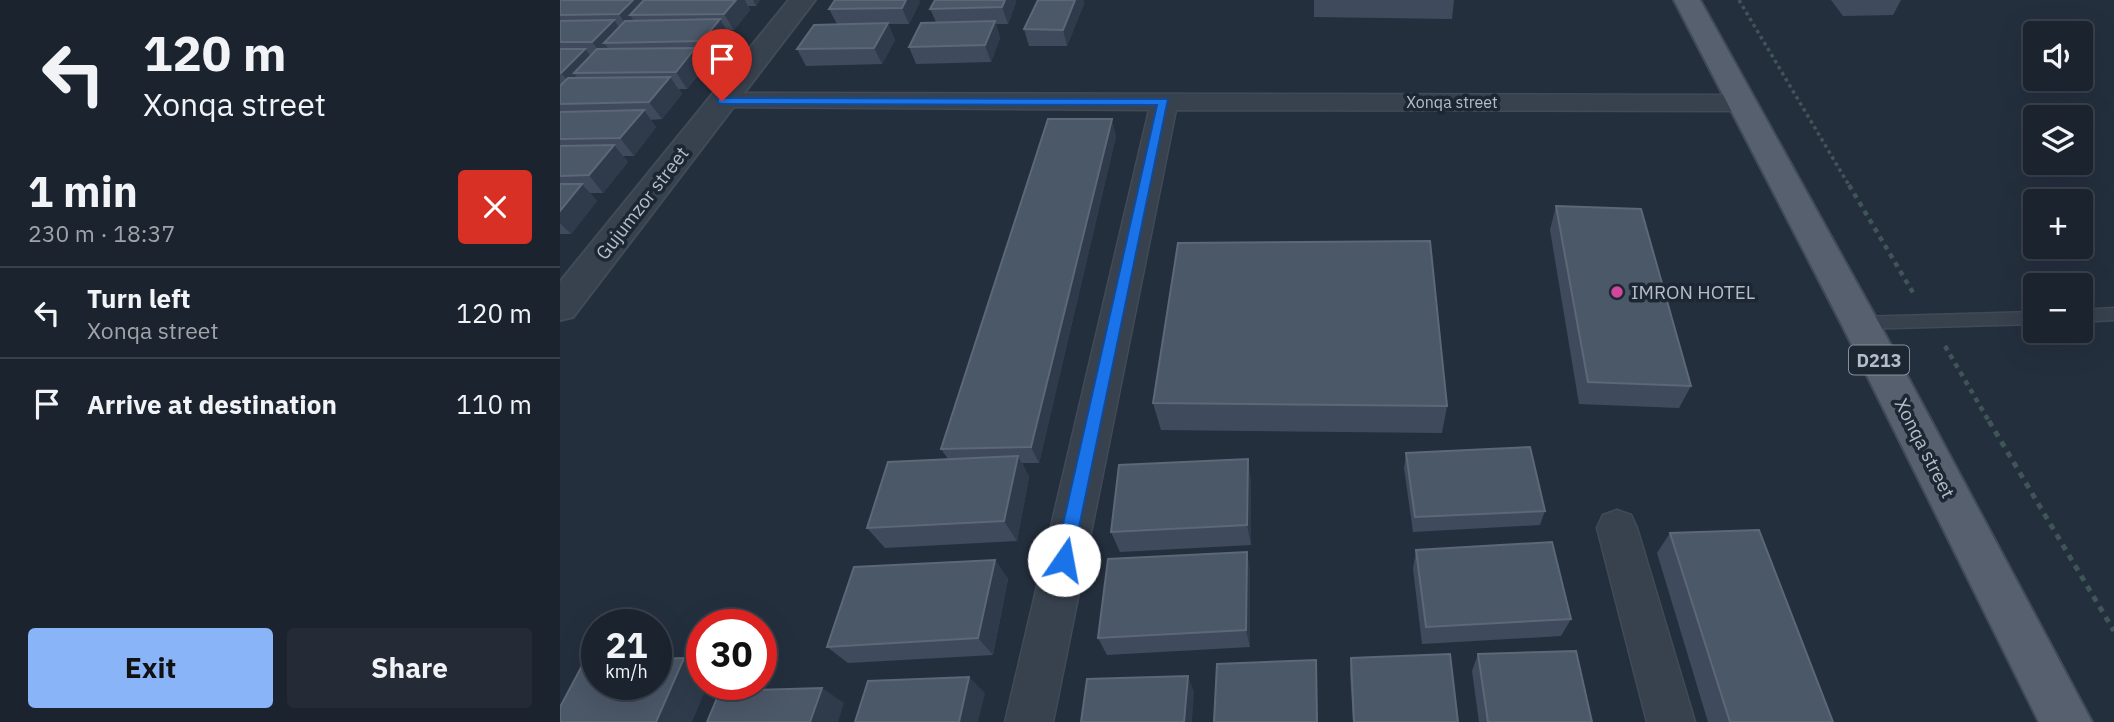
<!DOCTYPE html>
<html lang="en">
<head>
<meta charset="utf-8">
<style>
  :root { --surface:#1b232e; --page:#242b36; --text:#f1f3f6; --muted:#a0a4aa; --line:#39404a; --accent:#8ab4f8 }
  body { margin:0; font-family:"IBM Plex Sans",sans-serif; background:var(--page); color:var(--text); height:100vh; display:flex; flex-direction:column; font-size:26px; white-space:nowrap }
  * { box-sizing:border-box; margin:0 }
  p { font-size:23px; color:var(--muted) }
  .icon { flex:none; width:38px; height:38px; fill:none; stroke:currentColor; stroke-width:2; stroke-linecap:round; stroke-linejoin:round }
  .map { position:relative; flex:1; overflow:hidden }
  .drawer { display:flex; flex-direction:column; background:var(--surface); width:560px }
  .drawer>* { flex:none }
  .banner { background:#1b232e; color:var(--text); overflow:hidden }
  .buttons { position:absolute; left:1463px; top:21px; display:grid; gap:14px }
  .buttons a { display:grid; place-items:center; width:70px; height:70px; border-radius:7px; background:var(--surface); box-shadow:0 7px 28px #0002,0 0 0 2px var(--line); font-size:35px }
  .speed { position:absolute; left:21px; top:609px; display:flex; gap:14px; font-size:35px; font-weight:700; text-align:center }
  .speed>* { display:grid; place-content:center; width:91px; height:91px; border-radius:50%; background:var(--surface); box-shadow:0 7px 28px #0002,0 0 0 2px var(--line); line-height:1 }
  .speed small { font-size:18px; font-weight:400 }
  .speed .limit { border:10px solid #d22; background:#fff; color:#111 }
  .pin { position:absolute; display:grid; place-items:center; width:60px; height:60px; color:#fff; margin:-72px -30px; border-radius:50% 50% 50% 0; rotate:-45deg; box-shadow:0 0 7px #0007 }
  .pin .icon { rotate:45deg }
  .me { position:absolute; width:77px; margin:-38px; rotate:12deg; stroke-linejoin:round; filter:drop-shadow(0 0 5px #0008) }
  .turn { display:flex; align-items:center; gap:24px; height:147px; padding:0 28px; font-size:32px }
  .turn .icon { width:91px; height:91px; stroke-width:2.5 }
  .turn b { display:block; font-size:49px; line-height:60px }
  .round { display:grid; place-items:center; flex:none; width:74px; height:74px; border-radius:7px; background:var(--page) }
  .overview { display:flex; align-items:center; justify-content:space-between; height:119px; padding:0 28px }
  h1 { font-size:42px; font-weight:700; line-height:52px }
  .primary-button { display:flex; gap:14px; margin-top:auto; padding:14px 28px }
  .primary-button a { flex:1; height:80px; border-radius:7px; background:var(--accent); color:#111; font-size:28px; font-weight:700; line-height:80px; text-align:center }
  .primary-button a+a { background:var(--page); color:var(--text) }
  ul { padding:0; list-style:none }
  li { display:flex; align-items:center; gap:21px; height:91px; padding:0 28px; border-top:2px solid var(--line) }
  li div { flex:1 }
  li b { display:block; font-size:26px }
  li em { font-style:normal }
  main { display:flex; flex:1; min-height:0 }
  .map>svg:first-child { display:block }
</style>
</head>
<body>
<main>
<section class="drawer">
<div class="banner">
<div class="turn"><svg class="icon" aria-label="left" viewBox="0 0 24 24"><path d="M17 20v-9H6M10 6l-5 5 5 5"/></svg><div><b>120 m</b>Xonqa street</div></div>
</div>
<div class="overview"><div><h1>1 min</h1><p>230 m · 18:37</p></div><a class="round" style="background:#d93025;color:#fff"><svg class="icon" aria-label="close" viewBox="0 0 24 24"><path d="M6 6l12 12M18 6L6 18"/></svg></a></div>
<ul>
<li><svg class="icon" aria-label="left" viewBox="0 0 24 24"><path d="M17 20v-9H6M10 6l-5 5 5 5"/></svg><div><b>Turn left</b><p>Xonqa street</p></div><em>120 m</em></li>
<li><svg class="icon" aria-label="arrive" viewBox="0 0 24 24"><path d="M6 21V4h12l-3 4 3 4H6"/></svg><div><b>Arrive at destination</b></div><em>110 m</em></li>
</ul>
<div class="primary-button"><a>Exit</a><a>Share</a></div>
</section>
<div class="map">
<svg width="1554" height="722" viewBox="0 0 1554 722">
  <rect width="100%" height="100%" fill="#242f3e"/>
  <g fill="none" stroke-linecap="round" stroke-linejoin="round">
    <defs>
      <path id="service" d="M1554 308V320L1521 322V310Z
        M1475 312V324L1300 329 1292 323 1300 317Z"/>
      <path id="minor" d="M162 93 1180 95 1189 97 1193 103 1189 109 1180 111 616 110 493 722H445L589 110 153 107 149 101 153 95Z
        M1057 510 1071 515 1077 528 1135 722H1087L1037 528 1043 515Z"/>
      <path id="tertiary" d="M229 0H255L13 317 0 320V282Z"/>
      <path id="primary" d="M1114 0H1140L1319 323 1532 722H1479L1281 323Z"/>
    </defs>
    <use href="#service" stroke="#414a57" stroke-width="3"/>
    <use href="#minor" stroke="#414a57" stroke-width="3"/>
    <use href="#tertiary" stroke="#414a57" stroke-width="4"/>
    <use href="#primary" stroke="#414a57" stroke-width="4"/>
    <path stroke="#3f5557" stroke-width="3.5" stroke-dasharray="3.5 3.5" stroke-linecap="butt" d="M1179 0 1290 187"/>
    <path stroke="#3f5557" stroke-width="4.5" stroke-dasharray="5 5" stroke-linecap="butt" d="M1289 185 1355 296
      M1385 346 1430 423"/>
    <path stroke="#3f5557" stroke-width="5" stroke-dasharray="6 6" stroke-linecap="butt" d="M1429 421 1554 631"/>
    <use href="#service" fill="#38414e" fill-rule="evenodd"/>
    <use href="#minor" fill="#38414e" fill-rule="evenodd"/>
    <use href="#tertiary" fill="#38414e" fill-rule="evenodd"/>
    <use href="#primary" fill="#56606e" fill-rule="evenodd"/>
  </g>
  <path fill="#3f4b5c" d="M0 0H200L196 6H188L190 10 174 30H167L170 36 152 58H142L146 65 127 89H119L122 94 102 119 90 120 96 127 74 156H63L68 162 43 193H30L37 201 11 234H0Z
    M375 0H455L456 2 448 24H436L440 38 431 62 356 64 349 47 376 22 370 9Z
    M478 0H523L524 4 507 46H469L464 29Z
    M754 0H894L892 19 754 17Z
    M1271 0H1341L1333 15 1283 16Z
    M360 2 349 24H328L335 40 322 64 246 66 237 49 277 24 269 9Z
    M556 136 479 463H462L469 477 457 541 325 548 307 528 388 459 381 449Z
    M996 206 1131 386 1119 408 1019 404 990 230Z
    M593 403 887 406 882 433 601 430Z
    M846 453 985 511 980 525 853 532 844 468Z
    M691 480V545L560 552 551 532Z
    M1110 533 1273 722H1148L1097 553Z
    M856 550 1011 619 1001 636 862 644 853 569Z
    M687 552 690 571V647L547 655 538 638Z
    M435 560 448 579 433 655 288 663 267 647Z
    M918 654 1032 722H919L912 671Z
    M791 658 898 722H793L790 674Z"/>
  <path fill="#2f3b4b" d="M73 0H83L90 10 70 15 76 24 70 31 59 14Z
    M176 0H185L190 10 174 30 164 14Z
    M193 0H200L196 6Z
    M346 0H359L360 2 349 24 342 8Z
    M445 0H455L456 2 448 24 442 7Z
    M515 0H523L524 4 507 46 503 30Z
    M160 19 170 36 152 58 142 41Z
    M54 20 66 37 44 43 51 52 45 59 32 42Z
    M435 21 440 38 431 62 425 45Z
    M328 23 335 40 322 64 314 48Z
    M135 48 146 65 127 89 116 72Z
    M25 49 38 65 14 73 21 83 15 89 1 73Z
    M110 77 122 94 102 119 89 102Z
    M84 110 96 127 74 156 60 138Z
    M552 119 556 136 479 463 471 447Z
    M54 145 68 162 43 193 29 175Z
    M22 184 37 201 11 234 0 223V211Z
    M458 456 469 477 457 541 444 521Z
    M688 459 691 480V545L687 525Z
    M687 552 690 571V647L686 630Z
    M435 560 448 579 433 655 418 638Z
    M124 658 142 669V684H148L132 722H96Z
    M628 676 634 692 632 722H624Z
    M409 677 425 693 418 722H399Z
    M262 688 284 703 278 722H250Z"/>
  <path fill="#4b5868" stroke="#5c6777" stroke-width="2" d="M0 0H73L59 14 0 15Z
    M84 0H176L164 14 70 15Z
    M275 0H346L342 8 269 9Z
    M375 0H445L442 7 370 9Z
    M478 0H515L503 30 464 29Z
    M160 19 142 41 44 43 65 21Z
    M54 20 32 42H0V21Z
    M435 21 425 45 349 47 361 23Z
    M328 23 314 48 237 49 254 25Z
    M135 48 116 72 14 73 37 49Z
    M0 49H25L1 73H0Z
    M110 77 89 102 0 104V86L8 78Z
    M84 110 60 138 0 139V112Z
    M488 119H552L471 447 381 449Z
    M54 145 29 175 0 176V146Z
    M0 184H22L0 211Z
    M996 206 1081 209 1131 386 1028 382Z
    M870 241 887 406 593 403 618 243Z
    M970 447 985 511 855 517 846 453Z
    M458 456 444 521 307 528 328 462Z
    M688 459 687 525 551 532 559 465Z
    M1199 530 1273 722H1170L1110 533Z
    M992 542 1011 619 866 627 856 550Z
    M687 552 686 630 538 638 548 559Z
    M435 560 418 638 267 647 294 567Z
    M1016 651 1032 722H928L918 654Z
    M890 654 898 722H794L791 658Z
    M124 658 96 722H0V707L24 662 37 661V684H96V659Z
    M756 660 757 722H654L657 664Z
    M628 676 624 722H521L527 679Z
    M409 677 399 722H295L308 681Z
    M262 688 250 722H147L160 691Z"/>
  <path fill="#1a73e8" stroke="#114b97" stroke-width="2" d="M158 98 608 99 511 566 504 569 497 566 495 560 597 105 162 104 158 103Z"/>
  <circle fill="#d1479c" stroke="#1d2633" stroke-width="2.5" cx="1057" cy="292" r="7"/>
  <g text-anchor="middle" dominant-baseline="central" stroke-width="7" stroke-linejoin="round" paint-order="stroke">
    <g font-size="16" fill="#b4bcc9" stroke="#1d2633">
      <text x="892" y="102">Xonqa street</text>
    </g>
    <rect fill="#1d2633" stroke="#878f9c" stroke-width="2" x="1289" y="345.5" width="60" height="29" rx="5"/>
    <g font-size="18" font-weight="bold" fill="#b4bcc9">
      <text x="1319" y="360">D213</text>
    </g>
    <g font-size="19" fill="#b4bcc9" stroke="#1d2633">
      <text transform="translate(82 203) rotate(-52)">Gujumzor street</text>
      <text transform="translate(1365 448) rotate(63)">Xonqa street</text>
    </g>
    <g font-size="19" fill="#b4bcc9" stroke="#1d2633" text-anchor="start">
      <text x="1071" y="292">IMRON HOTEL</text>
    </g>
  </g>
</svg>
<div class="buttons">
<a><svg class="icon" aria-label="sound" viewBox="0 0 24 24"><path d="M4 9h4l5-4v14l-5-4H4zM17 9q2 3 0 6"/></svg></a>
<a><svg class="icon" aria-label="layers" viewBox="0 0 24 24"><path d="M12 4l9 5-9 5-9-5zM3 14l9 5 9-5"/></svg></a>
<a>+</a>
<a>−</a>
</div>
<div class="speed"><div>21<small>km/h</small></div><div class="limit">30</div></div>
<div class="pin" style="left:162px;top:101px;background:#d93025"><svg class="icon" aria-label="arrive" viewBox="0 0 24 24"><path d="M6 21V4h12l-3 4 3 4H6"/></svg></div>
<svg class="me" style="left:504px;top:560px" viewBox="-20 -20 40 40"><circle r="19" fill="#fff"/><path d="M0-13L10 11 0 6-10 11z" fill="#1a73e8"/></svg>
</div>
</main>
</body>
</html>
